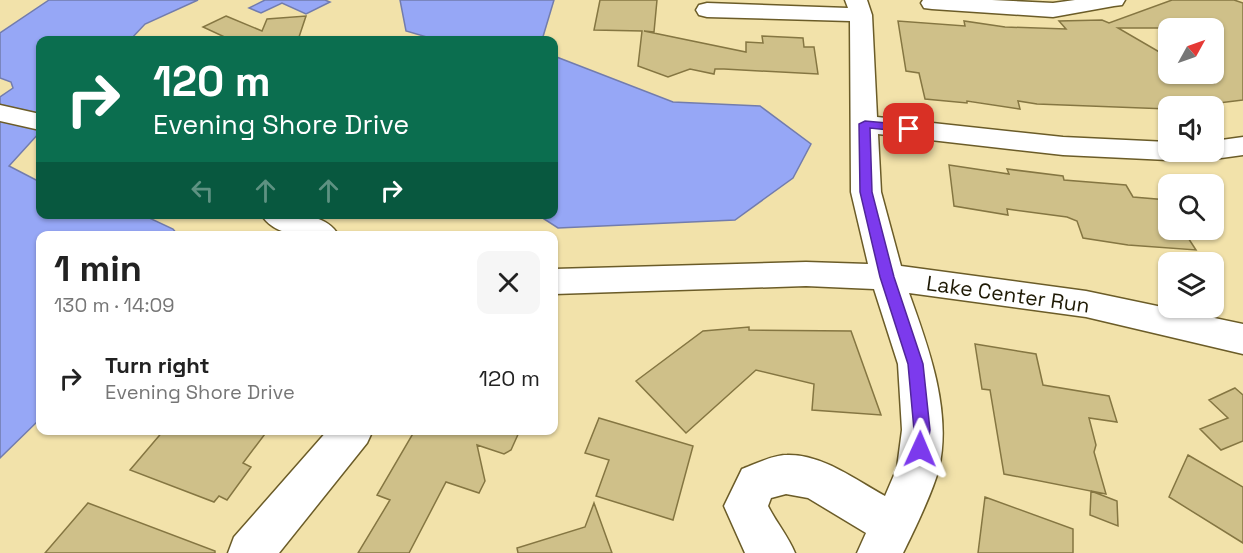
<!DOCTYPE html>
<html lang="en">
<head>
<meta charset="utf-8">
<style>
  :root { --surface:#fff; --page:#f6f6f6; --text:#222; --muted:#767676 }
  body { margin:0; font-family:"Space Grotesk",sans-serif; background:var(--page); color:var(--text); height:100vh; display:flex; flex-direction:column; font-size:22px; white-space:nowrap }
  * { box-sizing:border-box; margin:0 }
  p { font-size:20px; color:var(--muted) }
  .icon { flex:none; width:33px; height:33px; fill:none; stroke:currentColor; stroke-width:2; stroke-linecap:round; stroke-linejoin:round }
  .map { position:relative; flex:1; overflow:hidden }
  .drawer { position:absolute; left:36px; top:231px; width:522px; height:204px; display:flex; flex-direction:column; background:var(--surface); border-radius:12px; box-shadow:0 2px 4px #0004 }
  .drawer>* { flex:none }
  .guide { position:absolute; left:36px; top:36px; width:522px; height:183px; border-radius:12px; box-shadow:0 2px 4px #0004; background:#0b6e4f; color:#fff; overflow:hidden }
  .needle { width:39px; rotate:50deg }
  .buttons { position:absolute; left:1158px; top:18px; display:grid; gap:12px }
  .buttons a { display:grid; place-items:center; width:66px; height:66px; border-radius:12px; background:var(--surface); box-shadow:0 2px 4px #0004; font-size:30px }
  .pin { position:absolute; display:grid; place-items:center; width:51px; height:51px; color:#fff; margin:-26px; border-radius:12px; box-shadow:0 3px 9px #0006 }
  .me { position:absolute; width:66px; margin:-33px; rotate:1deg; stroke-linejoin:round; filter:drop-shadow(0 0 4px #0008) }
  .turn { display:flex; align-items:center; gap:21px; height:126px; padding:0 18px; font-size:27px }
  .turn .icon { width:78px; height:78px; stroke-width:2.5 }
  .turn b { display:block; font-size:42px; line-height:51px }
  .lanes { display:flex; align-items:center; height:57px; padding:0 18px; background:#0003; justify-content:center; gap:30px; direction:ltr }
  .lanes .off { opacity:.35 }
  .round { display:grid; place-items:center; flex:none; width:63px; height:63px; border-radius:12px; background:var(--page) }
  .overview { display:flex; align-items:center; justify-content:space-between; height:102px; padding:0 18px }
  h1 { font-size:36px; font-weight:600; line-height:45px }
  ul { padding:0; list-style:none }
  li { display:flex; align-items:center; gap:18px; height:90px; padding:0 18px }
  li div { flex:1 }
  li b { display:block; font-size:22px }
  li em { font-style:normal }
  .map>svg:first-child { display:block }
</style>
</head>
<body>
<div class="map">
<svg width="1243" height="553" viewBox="0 0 1243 553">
  <rect width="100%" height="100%" fill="#f2e2aa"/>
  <path fill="#96a7f6" stroke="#727cad" stroke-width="1.5" d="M49 0H198L145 24 130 40H40V132L9 166 40 182V214L143 215 173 229 178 235 40 236V419L0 458V97L13 88 11 82 0 78V33Z
    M265 0H325L330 2 306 14 282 3 261 13 249 8Z
    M400 0H554L542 40H437L406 31Z
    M554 56 673 102 760 106 811 144 793 178 735 220 558 228 538 215 554 214Z"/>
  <path fill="#cfc089" stroke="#857642" stroke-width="1.5" fill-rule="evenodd" d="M600 0H657L654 32 644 31 746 52V42L763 43 762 36 803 38 804 47H814L818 74 724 69H715L714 74 690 69 668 77 638 66 642 31 594 30Z
    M1172 0H1234L1243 3V100L1194 106H1168V109L1037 104 1018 101 1020 109 967 101V103L925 99 919 73 906 71 898 21 965 26 964 21 1005 27 1066 29 1059 21 1102 20 1109 23ZM1118 28H1214V83L1197 74H1168V57Z
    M226 16 262 31 267 19 306 16 298 40H231L203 27Z
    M949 165 1009 174 1007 169 1063 176 1064 180 1126 185 1133 197 1168 200V230H1183L1196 250 1128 245 1083 238 1077 221 1067 217 1007 209 1008 215 954 206Z
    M749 327V330L851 331 881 415 812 410 814 384 756 370 686 433 636 381 703 331Z
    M975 344 1036 354 1043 385 1109 396 1117 422 1089 418 1096 445 1094 452 1106 494 1091 491 1117 501 1118 526 1090 515 1091 491 1004 474 990 390 982 389Z
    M1235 388 1243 395V441L1221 450 1200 429 1228 418 1209 400Z
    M599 418 693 446 673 520 596 496 609 460 585 453Z
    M164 430H268L243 463 251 467 227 500 219 496 214 502 130 470Z
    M415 430H520L511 450 504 454 477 445 485 481 479 493 446 482 409 553H358L390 500 377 495Z
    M1188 455 1243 487V543L1169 497Z
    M985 497 1073 529V553H978Z
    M88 503 215 551V553H45Z
    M594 503 612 553H518L517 548 585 527Z"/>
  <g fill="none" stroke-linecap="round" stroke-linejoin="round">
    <defs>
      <path id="minor" d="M845 0H867L872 15 877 117 1063 137 1168 142V152H1182L1178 157 1168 160 1063 155 878 134 881 192 901 266 1086 291 1243 324V354L1086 317 909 293C928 346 952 410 939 468 933 491 914 531 903 553H857L866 533 808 498 786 494 771 498 768 506C776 522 788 536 795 553H745L724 506 742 469C755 464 773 455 787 455 822 454 856 480 885 496L897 468 902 430 898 364 874 289 806 286 554 294V269L806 262 868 264 851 192 850 21 707 17 699 15 696 10 699 5 707 3 848 8Z
        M923 0H992L1053 3 1075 0H1125L1122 5 1114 6 1053 17 932 9 924 8 921 3Z
        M0 105 40 114V130L0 121Z
        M1243 137V155L1214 159 1204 156 1201 152H1214V141Z
        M261 214C286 214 325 210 339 236 314 236 276 240 261 214Z
        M328 430H373L367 443 279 553H228L234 537Z"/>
    </defs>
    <use href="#minor" stroke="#6b5c28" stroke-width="3"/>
    <use href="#minor" fill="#fff" fill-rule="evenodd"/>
  </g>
  <path fill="#7c3aed" stroke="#51269a" stroke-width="1.5" d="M865 121 909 125 914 129 909 132 870 128 872 192 894 277 923 364 930 430 926 454 920 456 914 454 912 449 914 430 908 364 880 277 860 192 859 124Z"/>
  <g text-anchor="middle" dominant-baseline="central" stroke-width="5" stroke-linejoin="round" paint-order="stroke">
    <g font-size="21" fill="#1e1904" stroke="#fff">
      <text transform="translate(1008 294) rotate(8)">Lake Center Run</text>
    </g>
  </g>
</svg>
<div class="buttons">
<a><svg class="needle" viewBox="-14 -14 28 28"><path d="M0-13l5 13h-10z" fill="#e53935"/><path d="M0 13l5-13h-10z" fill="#767676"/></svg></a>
<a><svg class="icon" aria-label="sound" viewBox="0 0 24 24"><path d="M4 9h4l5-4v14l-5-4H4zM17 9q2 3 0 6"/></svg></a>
<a><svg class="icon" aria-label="search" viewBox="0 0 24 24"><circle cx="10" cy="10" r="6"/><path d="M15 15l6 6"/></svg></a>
<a><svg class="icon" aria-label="layers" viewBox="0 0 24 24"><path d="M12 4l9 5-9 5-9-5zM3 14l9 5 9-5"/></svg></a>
</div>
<div class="pin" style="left:909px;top:129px;background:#d93025"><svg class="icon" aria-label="arrive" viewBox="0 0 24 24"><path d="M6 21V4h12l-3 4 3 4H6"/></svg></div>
<svg class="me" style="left:920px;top:449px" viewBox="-20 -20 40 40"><path d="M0-17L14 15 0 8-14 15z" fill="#7c3aed" stroke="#fff" stroke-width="4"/></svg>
<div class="guide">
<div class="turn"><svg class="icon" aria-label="right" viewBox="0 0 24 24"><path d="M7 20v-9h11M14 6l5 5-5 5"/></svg><div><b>120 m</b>Evening Shore Drive</div></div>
<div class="lanes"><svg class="icon off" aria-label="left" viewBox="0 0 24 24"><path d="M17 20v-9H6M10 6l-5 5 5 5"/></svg><svg class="icon off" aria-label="ahead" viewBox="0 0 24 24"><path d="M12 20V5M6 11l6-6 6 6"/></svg><svg class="icon off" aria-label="ahead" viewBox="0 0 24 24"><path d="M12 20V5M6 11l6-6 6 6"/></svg><svg class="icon" aria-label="right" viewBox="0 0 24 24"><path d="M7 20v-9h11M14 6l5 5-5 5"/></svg></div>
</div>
<section class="drawer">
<div class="overview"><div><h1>1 min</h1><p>130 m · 14:09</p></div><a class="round"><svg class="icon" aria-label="close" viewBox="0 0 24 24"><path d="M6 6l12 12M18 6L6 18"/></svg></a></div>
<ul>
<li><svg class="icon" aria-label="right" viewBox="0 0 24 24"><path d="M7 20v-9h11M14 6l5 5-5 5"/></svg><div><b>Turn right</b><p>Evening Shore Drive</p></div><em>120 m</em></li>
</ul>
</section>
</div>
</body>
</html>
